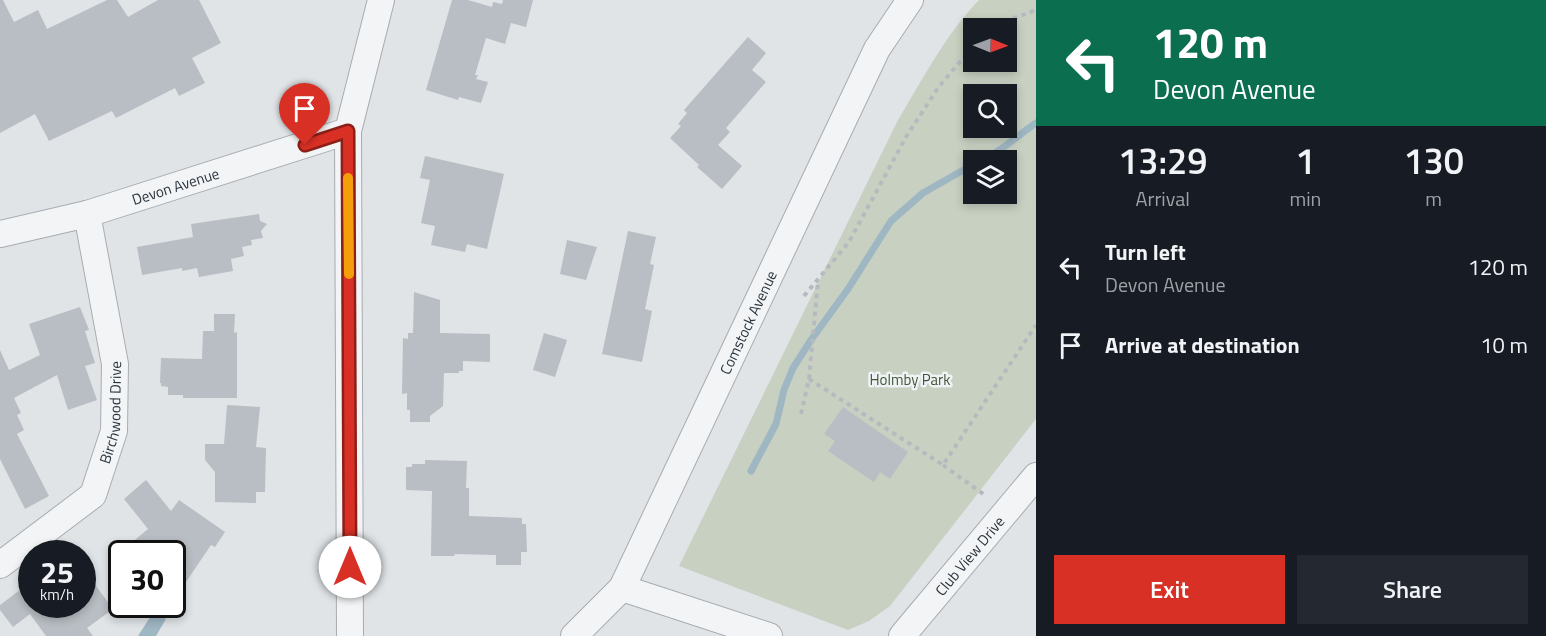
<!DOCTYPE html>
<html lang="en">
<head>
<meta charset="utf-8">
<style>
  :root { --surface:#171b24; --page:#242831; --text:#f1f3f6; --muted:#9ea1a6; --accent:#d93025 }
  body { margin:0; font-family:"Titillium Web",sans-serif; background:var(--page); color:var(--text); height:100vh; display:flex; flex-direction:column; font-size:22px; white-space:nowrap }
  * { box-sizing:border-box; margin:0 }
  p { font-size:20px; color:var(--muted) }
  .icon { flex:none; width:33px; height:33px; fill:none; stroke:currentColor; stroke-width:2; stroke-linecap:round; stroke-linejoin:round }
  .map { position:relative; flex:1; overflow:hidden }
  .sheet { display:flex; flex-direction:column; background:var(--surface); width:510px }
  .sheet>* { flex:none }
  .guide { background:#0b6e4f; color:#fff; overflow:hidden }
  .needle { width:39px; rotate:91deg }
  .tools { position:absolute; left:963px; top:18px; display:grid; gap:12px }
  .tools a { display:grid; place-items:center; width:54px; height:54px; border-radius:0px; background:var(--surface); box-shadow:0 3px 9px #0003; font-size:30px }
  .speed { position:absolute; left:18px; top:540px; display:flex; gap:12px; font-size:30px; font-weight:700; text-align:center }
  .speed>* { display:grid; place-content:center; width:78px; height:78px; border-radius:50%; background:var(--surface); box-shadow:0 3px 9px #0003; line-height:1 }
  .speed small { font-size:15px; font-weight:400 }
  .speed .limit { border:3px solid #111; border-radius:9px; background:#fff; color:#111 }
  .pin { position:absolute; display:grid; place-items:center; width:51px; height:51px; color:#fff; margin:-62px -26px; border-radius:50% 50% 50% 0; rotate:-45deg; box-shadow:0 0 6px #0007 }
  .pin .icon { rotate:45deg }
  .me { position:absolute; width:66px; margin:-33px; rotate:0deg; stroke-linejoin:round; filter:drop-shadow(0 0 4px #0008) }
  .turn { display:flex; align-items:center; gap:21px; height:126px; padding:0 18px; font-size:27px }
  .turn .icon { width:78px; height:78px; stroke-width:2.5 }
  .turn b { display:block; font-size:42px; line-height:51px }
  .eta { display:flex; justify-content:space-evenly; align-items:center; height:102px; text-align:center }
  .eta b { font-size:36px; font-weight:600; line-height:42px }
  .cta { display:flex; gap:12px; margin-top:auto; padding:12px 18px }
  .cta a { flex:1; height:69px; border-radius:0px; background:var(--accent); color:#fff; font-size:24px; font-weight:600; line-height:69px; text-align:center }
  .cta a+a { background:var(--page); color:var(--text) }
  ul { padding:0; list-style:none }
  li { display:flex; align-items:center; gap:18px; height:78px; padding:0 18px }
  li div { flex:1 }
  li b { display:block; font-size:22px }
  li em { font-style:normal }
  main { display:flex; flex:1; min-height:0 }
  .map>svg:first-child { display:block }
</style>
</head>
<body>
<main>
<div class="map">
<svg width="1036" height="636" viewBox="0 0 1036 636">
  <rect width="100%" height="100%" fill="#e0e4e7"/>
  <path fill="#c8d0c2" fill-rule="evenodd" d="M979 0H1036V419L890 606 869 621 848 630 679 566 898 120C922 80 946 34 979 0ZM974 28H1006V62H974ZM974 94H1006V128H974ZM974 160H1006V194H974Z"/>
  <path fill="#9fb7c3" d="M154 611 166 619 156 636H138Z"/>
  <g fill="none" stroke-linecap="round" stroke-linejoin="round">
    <path stroke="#9fb7c3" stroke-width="7" d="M982 160C1002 151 1017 136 1036 123
      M751 471 776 424 784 390 793 368 811 340 848 289 891 221 923 193 974 164"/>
  </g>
  <path fill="#b8bec3" d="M0 0H3L14 22 38 10 47 29 107 0H117L128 17 158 0H199L221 43 192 58 205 83 179 96 175 88 116 118 112 111 49 141 35 114 0 133Z
    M452 0H468L492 7 493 2 502 4 503 0H533L526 27 511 23 505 44 486 38 475 75H478L476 79 488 82 481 103 459 97 458 100 426 90Z
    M748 37 766 53 752 70 766 82 726 128 730 132 718 145 742 166 722 189 697 167 699 165 670 138 681 126 678 124 687 113 684 110Z
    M425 156 504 174 487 249 467 244 465 252 431 245 435 226 421 223 430 180 420 178Z
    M259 214 260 221 267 224 261 231 263 238 251 240 252 245 242 247 244 256 231 259 233 271 199 277 197 268 182 271V268L142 275 137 247 193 237 191 224Z
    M628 231 656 237 650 264 654 265 645 309 652 311 642 362 602 354Z
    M567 240 597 247 586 280 560 274Z
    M414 292 440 300V333L490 334V362L463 361V371H459V373H444L443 406 430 416V422H410V410H407V393L402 394 403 338 408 339V333H413Z
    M80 307 89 330 85 331 95 363 85 366 97 400 68 410 57 375 14 398 21 413 17 415 24 430 17 434 49 496 25 509 0 459V350L9 370 40 355 29 324Z
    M214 314H235L234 333 237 332V398H183V395H168V387L161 386V383H160L161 358 202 359 203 331H214Z
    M544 333 567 340 555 377 533 370Z
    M227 405 260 407 256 447 266 448 265 492H256V503L215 502V472L205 460V444H224Z
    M843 407 908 452 890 479 880 472 874 482 828 451 835 441 824 434Z
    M425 460 467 461 466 488H469V516L522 518V524H526L527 552H521V565H496V555L455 554 454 556H431L432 491 406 490V467H412V464H425Z
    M146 480 171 511 179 500 225 532 215 547 211 545 186 582 172 572V554H118L148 529 124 499Z
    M82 567 113 609 87 628 93 636H46L30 614 13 627 0 610V605L32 581V604H82Z"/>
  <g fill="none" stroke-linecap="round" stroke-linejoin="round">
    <defs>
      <g id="minor">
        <path id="s1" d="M0 234 87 214 348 131"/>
        <path id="s2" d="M0 565 93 495 114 431 115 364 87 214"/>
        <path d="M622 588 769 636"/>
        <path d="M350 636 348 131 381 0"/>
        <path id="s3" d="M574 636 622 588 877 49 910 0"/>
        <path id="s4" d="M902 636 1036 476"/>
      </g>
    </defs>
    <use href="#minor" stroke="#a6acb1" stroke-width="28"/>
    <path stroke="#b6babe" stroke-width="4" stroke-dasharray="4.5 4.5" stroke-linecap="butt" d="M998 28 1006 21 1036 10
      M804 296 849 242 906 137 938 88 963 58 974 49
      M809 379 943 465 1036 325
      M801 414 809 379 818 281
      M943 465 986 496"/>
    <use href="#minor" stroke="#f2f4f6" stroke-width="26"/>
  </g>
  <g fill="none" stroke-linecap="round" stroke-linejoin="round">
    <defs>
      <path id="route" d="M305 145 348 131 350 567"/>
    </defs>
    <use href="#route" stroke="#8d1f18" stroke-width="15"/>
    <use href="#route" stroke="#d93025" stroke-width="10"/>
    <path stroke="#f59e0b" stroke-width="10" d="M348 178 349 274"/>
  </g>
  <g text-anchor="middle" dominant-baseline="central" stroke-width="5" stroke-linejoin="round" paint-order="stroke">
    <g font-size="15" fill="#2a343d" stroke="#eff3f5">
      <text stroke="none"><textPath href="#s1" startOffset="182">Devon Avenue</textPath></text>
      <text stroke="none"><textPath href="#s3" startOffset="362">Comstock Avenue</textPath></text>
      <text stroke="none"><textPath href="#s2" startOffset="202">Birchwood Drive</textPath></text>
      <text stroke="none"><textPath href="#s4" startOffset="105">Club View Drive</textPath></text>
    </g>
    <g font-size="15" fill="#445739" stroke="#eff3f5">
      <text x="910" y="379">Holmby Park</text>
    </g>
  </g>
</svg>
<div class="tools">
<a><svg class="needle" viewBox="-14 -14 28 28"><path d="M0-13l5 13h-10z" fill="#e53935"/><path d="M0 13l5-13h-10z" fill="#9ea1a6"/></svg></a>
<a><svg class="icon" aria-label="search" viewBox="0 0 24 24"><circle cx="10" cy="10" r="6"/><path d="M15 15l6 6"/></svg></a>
<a><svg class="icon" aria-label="layers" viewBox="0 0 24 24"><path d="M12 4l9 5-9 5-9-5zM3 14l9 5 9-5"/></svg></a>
</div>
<div class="speed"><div>25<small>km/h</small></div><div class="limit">30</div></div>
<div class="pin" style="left:305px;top:145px;background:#d93025"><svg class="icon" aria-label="arrive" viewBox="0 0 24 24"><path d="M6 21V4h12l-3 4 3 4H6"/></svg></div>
<svg class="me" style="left:350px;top:567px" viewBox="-20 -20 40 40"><circle r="19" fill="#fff"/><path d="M0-13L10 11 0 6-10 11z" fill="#d93025"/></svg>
</div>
<section class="sheet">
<div class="guide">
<div class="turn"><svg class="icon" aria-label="left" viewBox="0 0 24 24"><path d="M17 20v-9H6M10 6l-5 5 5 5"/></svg><div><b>120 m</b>Devon Avenue</div></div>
</div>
<div class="eta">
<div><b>13:29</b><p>Arrival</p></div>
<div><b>1</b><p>min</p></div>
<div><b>130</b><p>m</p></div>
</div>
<ul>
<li><svg class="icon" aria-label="left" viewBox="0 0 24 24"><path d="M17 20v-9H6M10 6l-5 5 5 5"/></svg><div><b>Turn left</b><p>Devon Avenue</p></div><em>120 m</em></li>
<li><svg class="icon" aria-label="arrive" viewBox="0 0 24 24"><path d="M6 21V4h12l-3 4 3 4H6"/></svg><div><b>Arrive at destination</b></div><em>10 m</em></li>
</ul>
<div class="cta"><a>Exit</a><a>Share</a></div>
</section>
</main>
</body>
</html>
